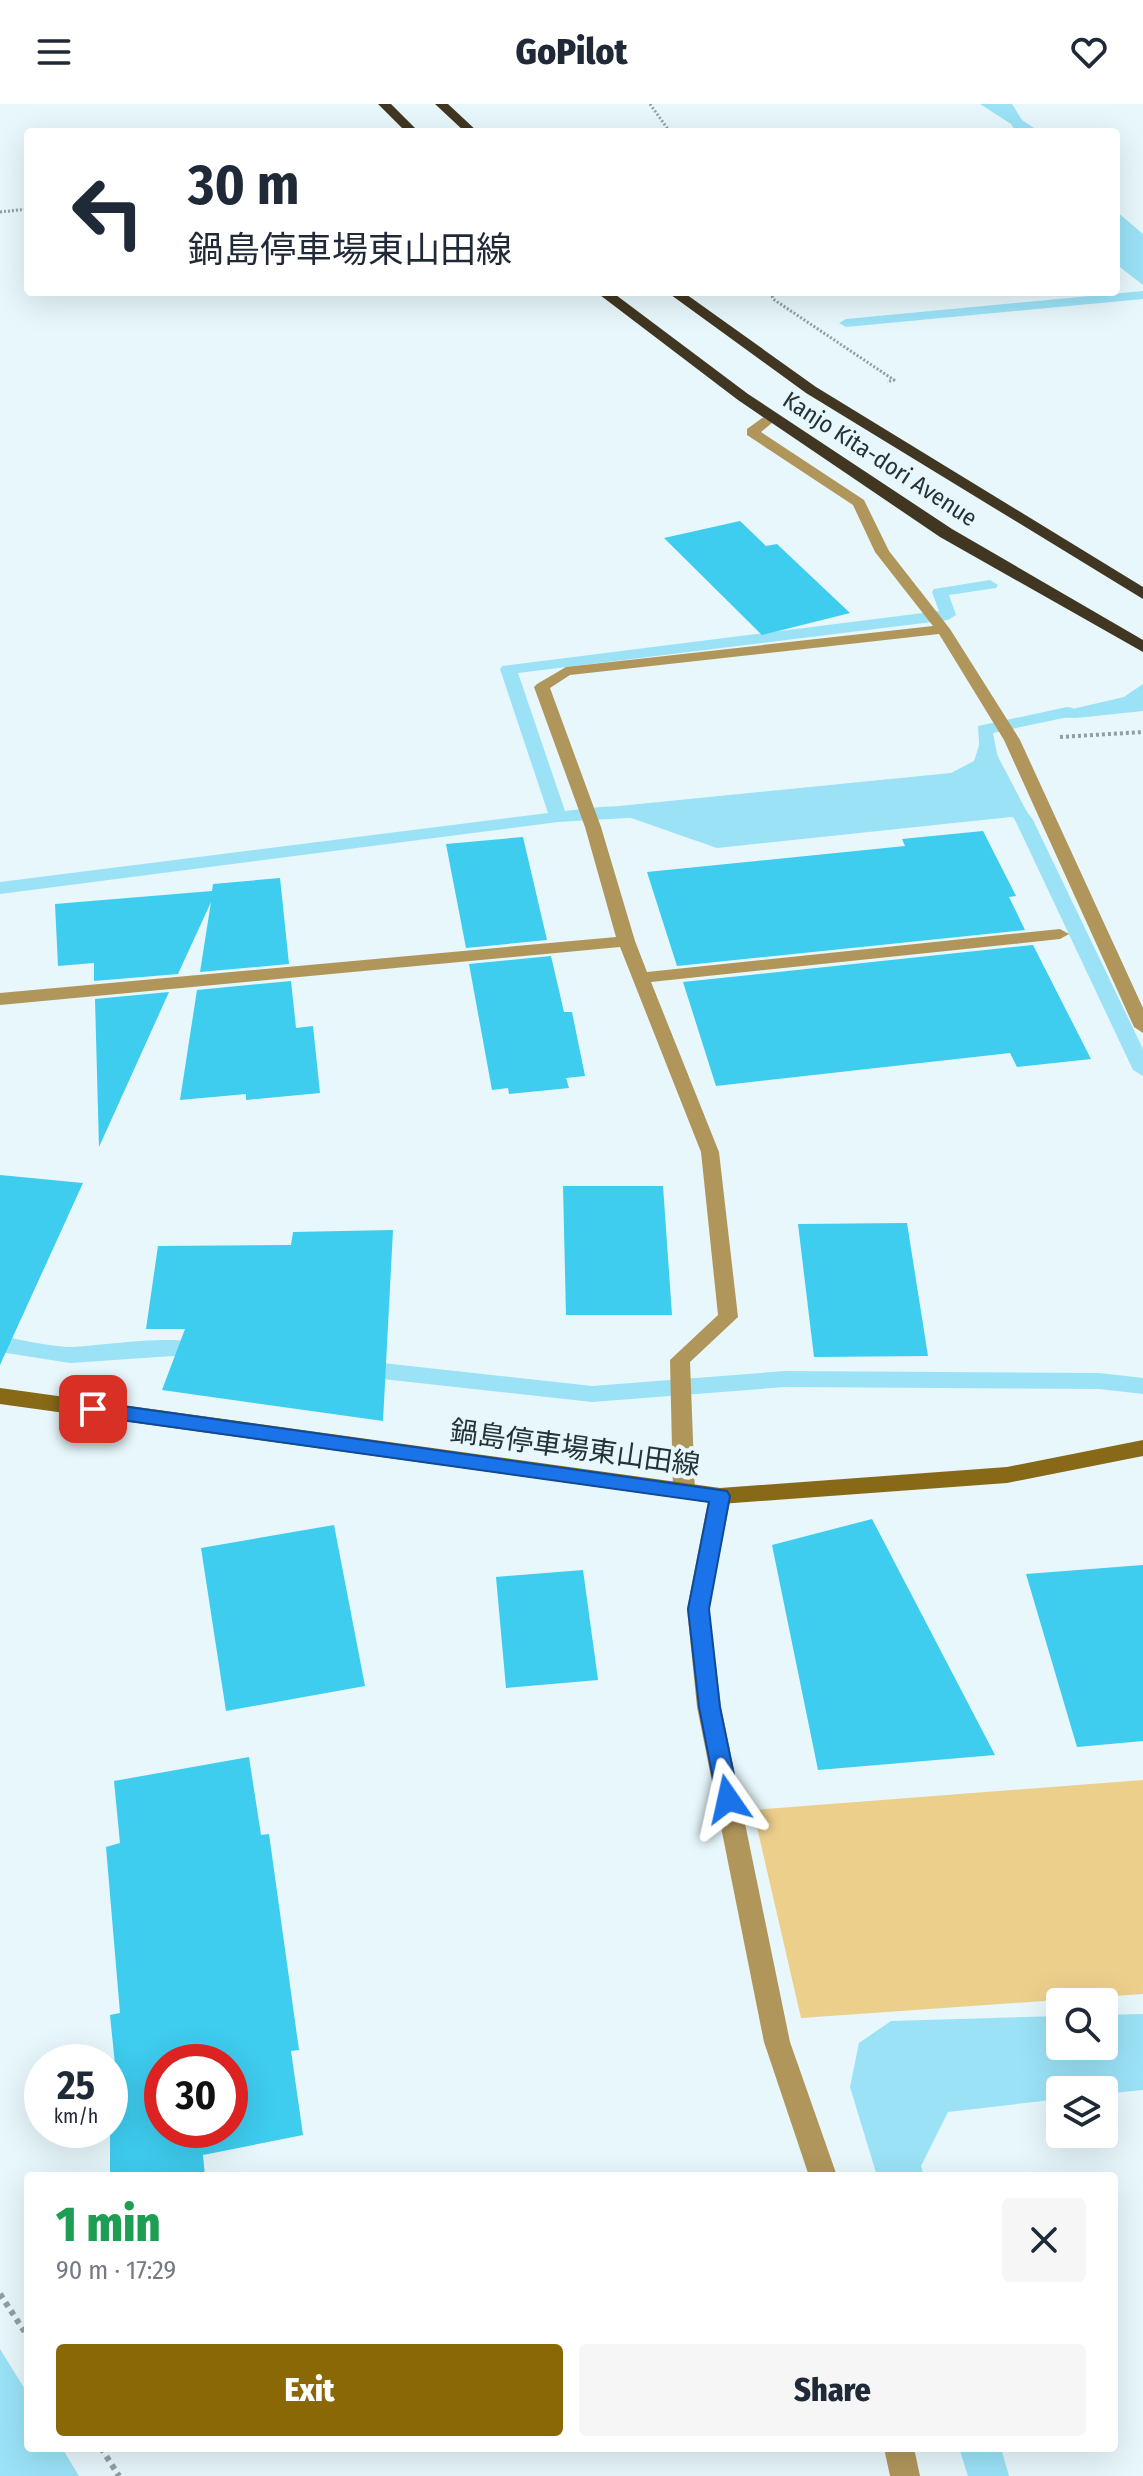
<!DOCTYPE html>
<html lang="en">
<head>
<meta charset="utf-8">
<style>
  :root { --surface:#fff; --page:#f6f6f7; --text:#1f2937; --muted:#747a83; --accent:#896805 }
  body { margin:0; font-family:"Fira Sans Condensed","Noto Sans JP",sans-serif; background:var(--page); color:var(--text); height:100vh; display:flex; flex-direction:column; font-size:30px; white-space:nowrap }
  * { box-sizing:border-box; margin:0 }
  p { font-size:26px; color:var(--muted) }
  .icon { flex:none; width:44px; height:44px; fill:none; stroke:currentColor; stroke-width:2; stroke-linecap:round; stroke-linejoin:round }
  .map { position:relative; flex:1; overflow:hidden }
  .side { position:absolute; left:24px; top:2068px; width:1094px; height:280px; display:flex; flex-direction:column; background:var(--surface); border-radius:8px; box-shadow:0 8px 32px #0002 }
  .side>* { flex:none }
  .guide { position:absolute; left:24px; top:24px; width:1096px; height:168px; border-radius:8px; box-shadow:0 8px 32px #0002; background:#fff; color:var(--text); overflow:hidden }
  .buttons { position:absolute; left:1046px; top:1884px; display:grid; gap:16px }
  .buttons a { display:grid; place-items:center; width:72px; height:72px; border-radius:8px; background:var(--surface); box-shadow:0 8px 32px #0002; font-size:40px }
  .speed { position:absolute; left:24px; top:1940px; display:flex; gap:16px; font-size:40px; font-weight:700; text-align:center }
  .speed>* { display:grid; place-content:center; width:104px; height:104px; border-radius:50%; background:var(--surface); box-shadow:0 8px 32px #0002; line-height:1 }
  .speed small { font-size:20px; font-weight:400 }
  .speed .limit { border:12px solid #d22; background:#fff; color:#111 }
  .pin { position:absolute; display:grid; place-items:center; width:68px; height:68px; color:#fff; margin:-34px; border-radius:16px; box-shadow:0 4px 12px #0006 }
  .me { position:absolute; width:88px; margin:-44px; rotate:349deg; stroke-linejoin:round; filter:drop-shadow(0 0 6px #0008) }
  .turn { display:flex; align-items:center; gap:28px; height:168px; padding:0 32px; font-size:36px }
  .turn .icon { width:104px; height:104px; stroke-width:2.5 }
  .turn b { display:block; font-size:56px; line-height:68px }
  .round { display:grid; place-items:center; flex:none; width:84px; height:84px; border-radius:8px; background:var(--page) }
  .summary { display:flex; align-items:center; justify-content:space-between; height:136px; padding:0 32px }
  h1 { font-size:48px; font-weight:800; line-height:60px; color:#1e9e55 }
  .cta { display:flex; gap:16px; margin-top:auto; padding:16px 32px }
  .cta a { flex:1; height:92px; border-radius:8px; background:var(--accent); color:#fff; font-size:32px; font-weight:800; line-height:92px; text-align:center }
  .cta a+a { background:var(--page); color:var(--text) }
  header { display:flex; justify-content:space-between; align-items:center; height:104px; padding:0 32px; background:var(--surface); font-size:36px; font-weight:800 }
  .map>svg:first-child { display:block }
</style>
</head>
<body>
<header><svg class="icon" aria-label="menu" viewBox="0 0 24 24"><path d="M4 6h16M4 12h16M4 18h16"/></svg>GoPilot<svg class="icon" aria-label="heart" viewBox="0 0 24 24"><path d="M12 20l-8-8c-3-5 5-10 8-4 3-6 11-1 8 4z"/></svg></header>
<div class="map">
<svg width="1143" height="2372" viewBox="0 0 1143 2372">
  <rect width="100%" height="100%" fill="#e7f7fb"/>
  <path fill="#edcf8c" d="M1143 1676V1890L801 1914 753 1706Z"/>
  <path fill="#9be2f7" d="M980 0H1012L1022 16 1040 28H1016L1011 20Z
    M1116 107 1143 130V181L1116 160Z
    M1143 580V607L1076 614 1038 613 1124 593Z
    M984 626 1027 708 1024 716 1011 713 717 744 611 707 619 702 951 669 974 657Z
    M1143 1910V1986L1104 1990V1986H1060V1995L948 2008 921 2062 924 2072H877L850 1983 859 1939 891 1917 1060 1912V1942H1104V1911Z
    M0 2245 28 2290V2344H62L79 2372H0Z
    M959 2344H1001L1009 2372H968Z"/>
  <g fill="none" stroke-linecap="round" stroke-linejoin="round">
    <path fill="#9be2f7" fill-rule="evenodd" d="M1143 187V195L846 223 839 219 846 215Z
      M990 476 998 481 996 484 949 491 956 511 948 516 518 569 565 707C591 704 618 699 644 705V713L558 718 0 790V778L548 709 500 565 502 562 939 507 932 488 934 485Z
      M1067 603 1073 604V612L993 629 998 655 989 660 980 655 978 622Z
      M1007 687 1013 688 1033 716 1143 945V972L1133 966 1015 716 998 692Z
      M0 1232C24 1236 49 1243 73 1243 100 1242 204 1225 217 1248L206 1256 173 1252 70 1259 0 1248Z
      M355 1256 592 1282 785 1267 1099 1269 1143 1274V1290L1099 1285 785 1283 592 1298 355 1272 347 1270 344 1264 347 1258Z"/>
  </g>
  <path fill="#3eccef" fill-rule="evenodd" d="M740 417 766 442 777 440 850 509 762 531 664 434Z
    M983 727 1016 792 1009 793 1025 826 677 862 647 768 905 742 902 735Z
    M523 733 547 836 466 844 446 740Z
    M280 774 289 860 200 868 211 798 178 870 94 877V859L58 862 55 800 212 787 213 780Z
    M1033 841 1091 955 1017 963 1010 949 716 982 683 878Z
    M551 852 564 908H572L585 972 566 974 569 984 509 990 508 984 492 986 469 860Z
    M291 877 296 924 313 922 320 989 246 996V990L180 996 197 886Z
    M169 888 99 1043 95 895Z
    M0 1071 83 1079 0 1261Z
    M563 1082H663L672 1211H566Z
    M907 1119 928 1252 814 1253 798 1120Z
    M393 1126 383 1317 162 1286 185 1225H146L158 1142 291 1141 293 1128Z
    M872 1415 995 1651 818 1666 772 1441Z
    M334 1421 365 1582 226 1607 201 1444Z
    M1143 1461V1637L1077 1643 1026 1470Z
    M583 1466 598 1576 506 1584 496 1473Z
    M249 1653 261 1731 269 1730 299 1946 291 1947 303 2031 203 2051 205 2072H110V2013L120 2010 110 1911 120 1909 106 1743 120 1739 114 1677ZM162 1958H230V2026H162Z"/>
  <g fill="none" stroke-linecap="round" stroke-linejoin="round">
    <path stroke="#8f9fa3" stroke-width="3" stroke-dasharray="2 2" stroke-linecap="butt" d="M650 0 670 28
      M0 108 28 105
      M771 188 773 195 894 276 887 278"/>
    <path stroke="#8f9fa3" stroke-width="4" stroke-dasharray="3 3" stroke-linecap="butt" d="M1060 633 1143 628"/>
    <path stroke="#8f9fa3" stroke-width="6" stroke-dasharray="5 5" stroke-linecap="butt" d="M0 2190 28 2233
      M101 2344 119 2372"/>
    <path fill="#b0965b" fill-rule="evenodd" d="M768 310 779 313 761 328 864 396 889 447 950 525 1020 636 1143 904V929L1134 923 1004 636 939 530 570 571 550 584 601 723 635 837 647 868 1060 825 1069 830 1060 835 651 878 719 1048 738 1213 690 1258 695 1388 692 1394H676L673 1388 670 1256 718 1211 701 1048 620 843 0 901V889L616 833 585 723 534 583 537 580 566 563 933 522 875 448 853 401 747 331V325Z
      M720 1384 728 1386 731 1392 709 1505 721 1603 790 1938 837 2072H809L764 1938 697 1603 687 1505 709 1392 712 1386Z
      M884 2344H914L920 2372H890Z"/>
    <path fill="#886918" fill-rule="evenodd" d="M0 1284 720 1384 1007 1363 1143 1336V1352L1007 1379 720 1400 0 1300Z"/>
    <path fill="#403621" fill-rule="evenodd" d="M378 0H391L419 28H406Z
      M435 0H448L478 28H465Z
      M596 188H612L748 290 952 425 1143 536V548L940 433 738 296Z
      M667 188H683L816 283 1143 483V495L806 289Z"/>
  </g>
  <path fill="#1a73e8" stroke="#114b97" stroke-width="2" d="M93 1298 727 1387 730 1392 709 1505 720 1603 739 1695 736 1701H720L717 1695 699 1603 688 1505 709 1398 93 1312 84 1305Z"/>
  <g text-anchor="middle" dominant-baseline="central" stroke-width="8" stroke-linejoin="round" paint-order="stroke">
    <g font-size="24" fill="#233337" stroke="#e7f7fb">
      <text transform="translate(880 355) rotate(33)">Kanjo Kita-dori Avenue</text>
    </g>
    <g font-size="28" fill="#233337" stroke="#e7f7fb">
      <text transform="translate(575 1344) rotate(8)">鍋島停車場東山田線</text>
    </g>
  </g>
</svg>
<div class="buttons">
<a><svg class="icon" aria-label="search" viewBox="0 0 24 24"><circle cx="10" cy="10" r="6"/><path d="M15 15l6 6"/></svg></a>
<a><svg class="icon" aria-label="layers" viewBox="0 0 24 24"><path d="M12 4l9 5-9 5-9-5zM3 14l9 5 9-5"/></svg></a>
</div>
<div class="speed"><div>25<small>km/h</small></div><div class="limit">30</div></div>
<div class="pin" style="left:93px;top:1305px;background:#d93025"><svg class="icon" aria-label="arrive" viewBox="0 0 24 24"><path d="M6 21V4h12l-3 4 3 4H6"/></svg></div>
<svg class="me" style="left:728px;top:1695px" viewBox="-20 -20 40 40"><path d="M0-17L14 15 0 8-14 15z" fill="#1a73e8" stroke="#fff" stroke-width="4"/></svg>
<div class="guide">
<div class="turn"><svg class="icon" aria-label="left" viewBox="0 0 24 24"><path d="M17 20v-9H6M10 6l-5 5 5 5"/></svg><div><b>30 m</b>鍋島停車場東山田線</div></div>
</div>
<section class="side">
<div class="summary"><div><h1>1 min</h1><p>90 m · 17:29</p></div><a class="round"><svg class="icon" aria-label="close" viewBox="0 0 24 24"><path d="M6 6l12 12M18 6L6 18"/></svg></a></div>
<div class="cta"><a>Exit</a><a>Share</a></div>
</section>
</div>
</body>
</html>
